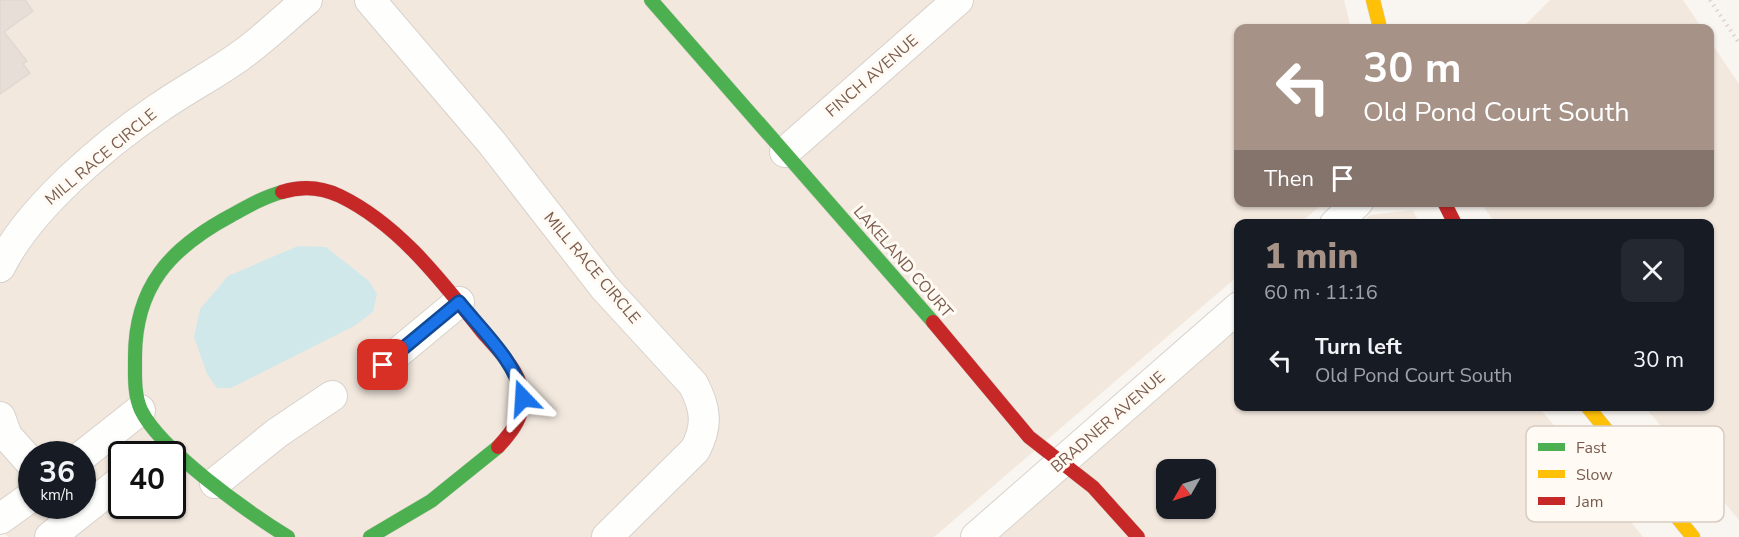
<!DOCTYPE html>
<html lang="en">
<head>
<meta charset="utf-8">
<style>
  :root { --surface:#171b24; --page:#242831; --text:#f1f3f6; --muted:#9ea1a6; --accent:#a69286 }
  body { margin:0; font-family:"Nunito Sans",sans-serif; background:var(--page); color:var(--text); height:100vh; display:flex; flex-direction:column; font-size:22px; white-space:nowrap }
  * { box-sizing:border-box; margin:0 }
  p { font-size:20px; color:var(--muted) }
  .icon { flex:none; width:33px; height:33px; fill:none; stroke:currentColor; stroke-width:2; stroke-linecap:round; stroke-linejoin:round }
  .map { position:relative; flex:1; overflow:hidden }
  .drawer { position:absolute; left:1234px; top:219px; width:480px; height:192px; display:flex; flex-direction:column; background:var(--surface); border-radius:12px; box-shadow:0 2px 4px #0004 }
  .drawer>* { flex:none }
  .banner { position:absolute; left:1234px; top:24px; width:480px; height:183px; border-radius:12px; box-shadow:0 2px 4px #0004; background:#a69286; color:#fff; overflow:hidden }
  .needle { width:39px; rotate:231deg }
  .fabs { position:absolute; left:1156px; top:459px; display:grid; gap:12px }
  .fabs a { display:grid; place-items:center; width:60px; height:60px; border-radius:12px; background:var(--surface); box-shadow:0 2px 4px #0004; font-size:30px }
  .speed { position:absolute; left:18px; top:441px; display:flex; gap:12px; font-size:30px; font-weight:700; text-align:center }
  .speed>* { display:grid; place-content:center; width:78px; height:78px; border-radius:50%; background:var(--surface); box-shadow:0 2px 4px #0004; line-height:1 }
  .speed small { font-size:15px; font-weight:400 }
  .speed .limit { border:3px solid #111; border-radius:9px; background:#fff; color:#111 }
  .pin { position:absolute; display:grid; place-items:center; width:51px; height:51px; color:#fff; margin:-26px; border-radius:12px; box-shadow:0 3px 9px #0006 }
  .me { position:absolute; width:66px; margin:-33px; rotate:340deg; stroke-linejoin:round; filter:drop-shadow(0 0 4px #0008) }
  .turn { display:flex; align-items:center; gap:21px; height:126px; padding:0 30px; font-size:27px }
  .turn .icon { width:78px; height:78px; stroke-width:2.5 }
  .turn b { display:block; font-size:42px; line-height:51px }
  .then { display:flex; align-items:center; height:57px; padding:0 30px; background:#0003; gap:12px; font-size:22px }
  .round { display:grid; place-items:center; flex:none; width:63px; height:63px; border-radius:12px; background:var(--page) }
  .headline { display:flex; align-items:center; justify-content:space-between; height:102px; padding:0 30px }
  h1 { font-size:36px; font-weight:800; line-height:45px; color:var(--accent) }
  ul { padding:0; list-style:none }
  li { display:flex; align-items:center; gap:18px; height:78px; padding:0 30px }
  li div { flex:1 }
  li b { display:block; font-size:22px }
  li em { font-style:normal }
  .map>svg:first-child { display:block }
</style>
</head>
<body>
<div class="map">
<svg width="1739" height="537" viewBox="0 0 1739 537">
  <rect width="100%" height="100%" fill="#f9f5f0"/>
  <path fill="#f2e8de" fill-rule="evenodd" d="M0 0H1344L1351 28H1239V202L1324 203 1300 223 1239 224V275L934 537H8L0 527ZM32 454H82V506H32ZM122 454H172V506H122Z
    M1550 0H1683L1702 28H1522Z
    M1710 41 1739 84V520L1645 407 1710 406V224L1495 223 1481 203 1710 202Z
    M1413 210 1419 223H1361L1370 215Z
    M1239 328V406L1539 407 1643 537H1000ZM1167 470H1206V508H1167Z"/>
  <path fill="#d0e8ea" d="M298 246 326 247 369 281 377 294 373 312 354 326 231 388H217L207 374 194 337 200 309 228 276Z"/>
  <path fill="#e6ded7" stroke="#e2d8d2" stroke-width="1.5" d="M0 0H25L33 11 4 32 27 61 23 64 30 73 0 94Z"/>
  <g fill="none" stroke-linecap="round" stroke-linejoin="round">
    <defs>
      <path id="street" d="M370 0 492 143 604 287 693 384C706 408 708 426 695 450L607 537
        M785 152 958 0
        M1335 224 1358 202
        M0 267C29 208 105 144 160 107 186 89 215 74 240 56 264 39 285 18 307 0
        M383 365 459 302
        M0 417 7 436 32 464
        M82 456 140 410
        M215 483 277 433 332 396
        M0 519 32 496
        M50 537 122 480
        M976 537 1239 307"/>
      <path id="fast" d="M651 0 933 322
        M282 192C264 197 248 206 232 215 170 248 134 287 135 360 135 376 134 395 141 410 160 450 249 513 288 537
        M370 537 431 501 498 447"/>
      <path id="slow" d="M1373 0 1380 28
        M1587 406 1693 537"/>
      <path id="jam" d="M282 192C301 186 321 187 340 196 400 225 443 283 484 334 498 350 518 369 522 391 526 414 513 431 498 447
        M1444 202 1455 224
        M933 322 1029 437 1093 487 1138 537"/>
    </defs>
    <use href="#street" stroke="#d7d1cb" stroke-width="32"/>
    <use href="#fast" stroke="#d9d2cb" stroke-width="15"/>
    <use href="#slow" stroke="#d9d2cb" stroke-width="15"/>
    <use href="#jam" stroke="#d9d2cb" stroke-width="15"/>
    <path stroke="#dcd5d0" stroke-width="4" stroke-dasharray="1.5 4.5" stroke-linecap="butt" d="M1710 0 1739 43"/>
    <use href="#street" stroke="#fefefd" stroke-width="30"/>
    <use href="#fast" stroke="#4caf50" stroke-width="14"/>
    <use href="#slow" stroke="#ffc107" stroke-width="14"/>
    <use href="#jam" stroke="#c62828" stroke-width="14"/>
  </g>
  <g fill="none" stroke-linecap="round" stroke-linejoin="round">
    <defs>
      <path id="route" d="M383 365 459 302C482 331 516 361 523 398"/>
    </defs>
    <use href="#route" stroke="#114b97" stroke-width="15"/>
    <use href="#route" stroke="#1a73e8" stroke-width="10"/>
  </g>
  <g text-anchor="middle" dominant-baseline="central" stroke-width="6" stroke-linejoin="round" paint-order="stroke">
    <g font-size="16" fill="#7a5c4d" stroke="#fffaf3">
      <text transform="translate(872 76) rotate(-41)">FINCH AVENUE</text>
      <text transform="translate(101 157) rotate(-40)">MILL RACE CIRCLE</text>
      <text transform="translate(903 262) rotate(49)">LAKELAND COURT</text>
      <text transform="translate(592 268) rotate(50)">MILL RACE CIRCLE</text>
      <text transform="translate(1108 422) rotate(-41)">BRADNER AVENUE</text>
    </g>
  </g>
  <rect x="1526" y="426" width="198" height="96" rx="9" fill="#fffaf3" stroke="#d7cbc1" stroke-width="1.5"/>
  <rect x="1538" y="443" width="27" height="8" fill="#4caf50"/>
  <rect x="1538" y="470" width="27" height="8" fill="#ffc107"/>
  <rect x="1538" y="497" width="27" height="8" fill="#c62828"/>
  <g font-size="16" fill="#7a5c4d">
    <text x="1576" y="453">Fast</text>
    <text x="1576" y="480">Slow</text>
    <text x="1576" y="507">Jam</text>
  </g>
</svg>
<div class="fabs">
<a><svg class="needle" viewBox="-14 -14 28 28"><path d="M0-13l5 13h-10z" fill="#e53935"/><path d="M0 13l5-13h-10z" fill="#9ea1a6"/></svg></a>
</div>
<div class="speed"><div>36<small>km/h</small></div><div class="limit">40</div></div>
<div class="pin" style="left:383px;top:365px;background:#d93025"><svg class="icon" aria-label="arrive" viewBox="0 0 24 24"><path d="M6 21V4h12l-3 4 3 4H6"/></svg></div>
<svg class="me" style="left:523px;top:398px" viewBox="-20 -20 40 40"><path d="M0-17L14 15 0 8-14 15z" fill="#1a73e8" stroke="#fff" stroke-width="4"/></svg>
<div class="banner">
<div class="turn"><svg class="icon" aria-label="left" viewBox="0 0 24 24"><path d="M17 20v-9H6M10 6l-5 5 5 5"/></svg><div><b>30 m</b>Old Pond Court South</div></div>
<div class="then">Then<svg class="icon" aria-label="arrive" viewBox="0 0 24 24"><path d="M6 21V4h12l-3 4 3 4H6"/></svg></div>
</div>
<section class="drawer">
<div class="headline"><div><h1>1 min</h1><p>60 m · 11:16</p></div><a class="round"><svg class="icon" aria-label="close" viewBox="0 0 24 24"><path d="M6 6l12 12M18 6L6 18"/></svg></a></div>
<ul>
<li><svg class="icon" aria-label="left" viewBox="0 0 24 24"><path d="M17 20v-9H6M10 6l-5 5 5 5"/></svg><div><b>Turn left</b><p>Old Pond Court South</p></div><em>30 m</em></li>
</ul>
</section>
</div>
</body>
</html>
